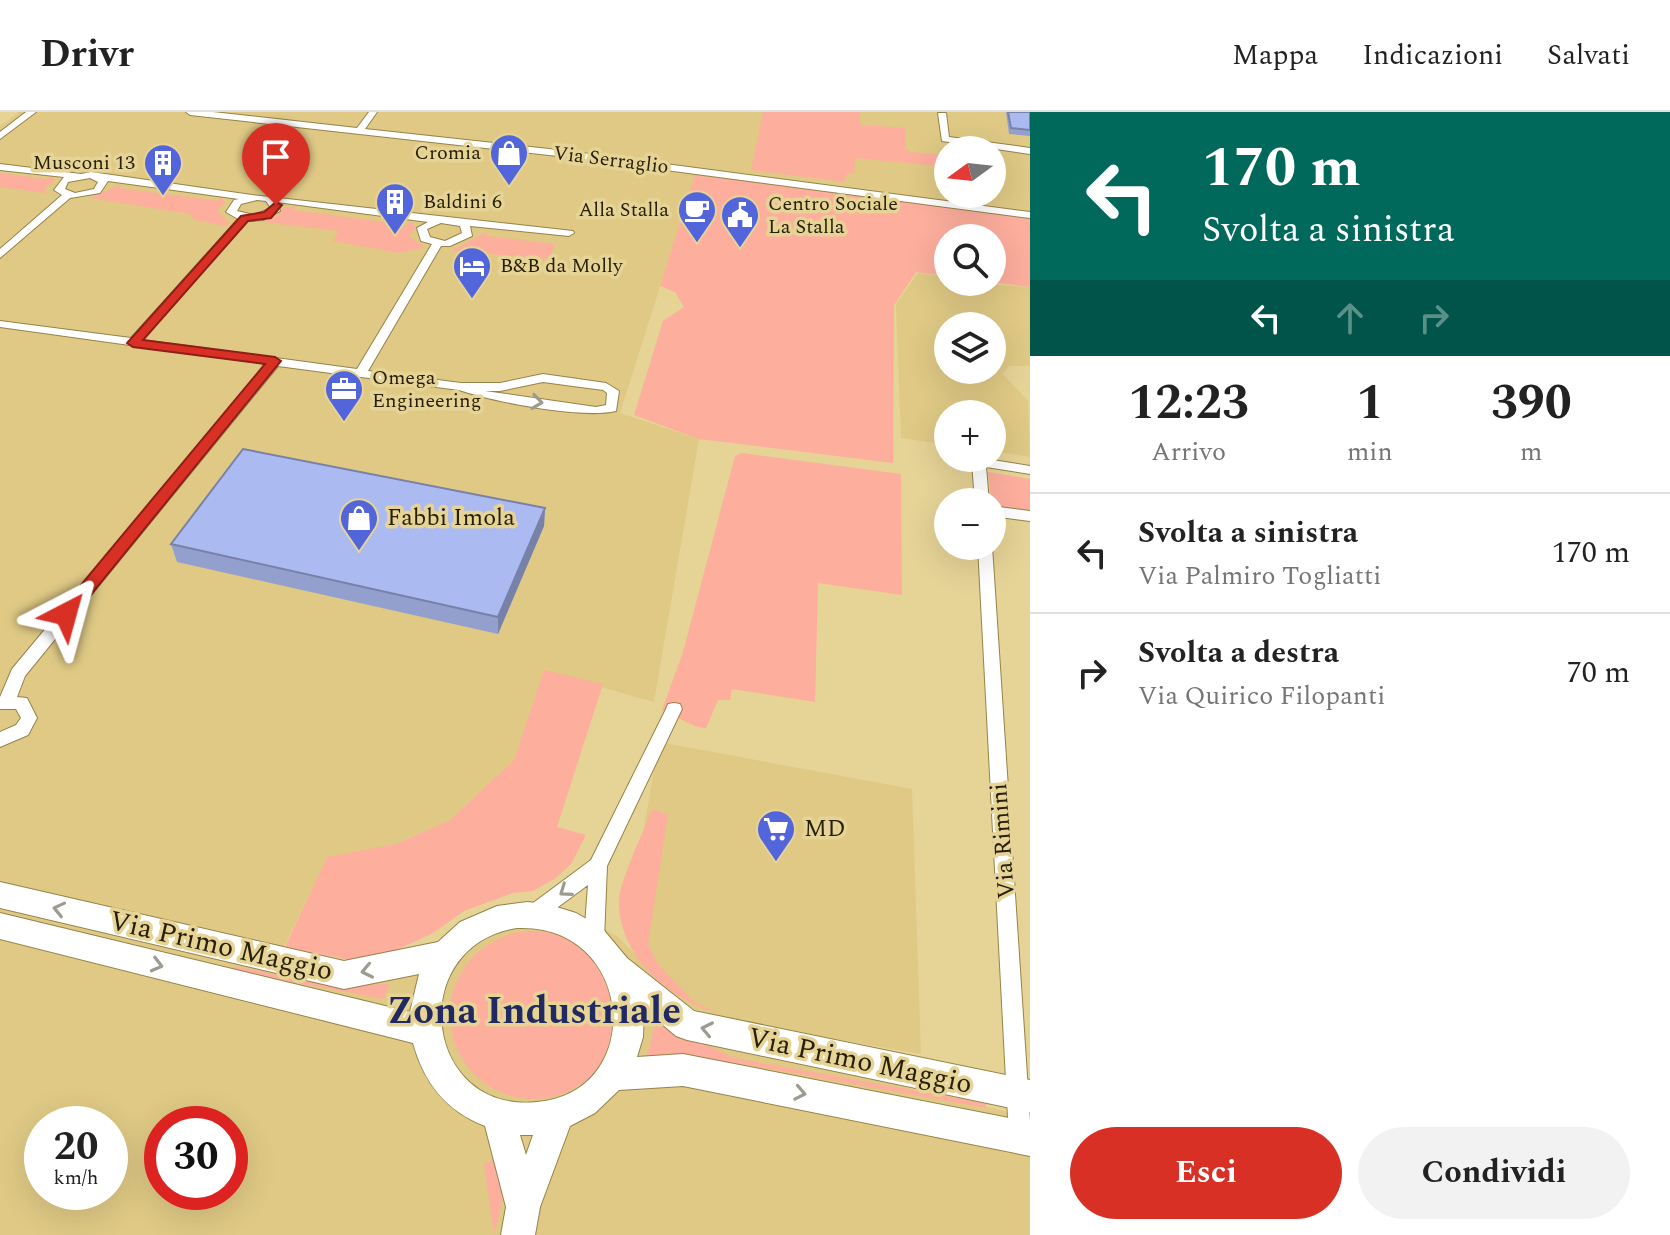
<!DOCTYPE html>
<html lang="it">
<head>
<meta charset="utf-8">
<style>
  :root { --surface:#fff; --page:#f2f2f2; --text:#222; --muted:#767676; --line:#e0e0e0; --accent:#d93025 }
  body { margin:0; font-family:Spectral,serif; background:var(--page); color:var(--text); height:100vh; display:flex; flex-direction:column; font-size:30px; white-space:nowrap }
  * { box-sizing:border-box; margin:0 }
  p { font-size:26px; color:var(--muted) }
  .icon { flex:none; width:44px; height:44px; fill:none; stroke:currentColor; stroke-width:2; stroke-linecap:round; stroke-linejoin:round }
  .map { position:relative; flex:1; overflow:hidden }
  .sheet { display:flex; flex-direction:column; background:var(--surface); width:640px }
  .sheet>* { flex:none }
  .top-card { background:#00695c; color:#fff; overflow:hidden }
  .needle { width:52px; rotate:255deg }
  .buttons { position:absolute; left:934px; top:24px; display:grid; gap:16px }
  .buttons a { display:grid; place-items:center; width:72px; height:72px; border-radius:50%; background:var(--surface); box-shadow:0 8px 32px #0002; font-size:40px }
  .speed { position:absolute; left:24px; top:994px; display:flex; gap:16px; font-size:40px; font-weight:700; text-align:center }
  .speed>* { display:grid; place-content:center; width:104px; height:104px; border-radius:50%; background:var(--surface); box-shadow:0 8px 32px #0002; line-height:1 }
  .speed small { font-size:20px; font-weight:400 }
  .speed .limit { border:12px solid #d22; background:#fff; color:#111 }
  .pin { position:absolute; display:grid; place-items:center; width:68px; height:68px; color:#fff; margin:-82px -34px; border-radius:50% 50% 50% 0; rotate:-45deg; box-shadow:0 0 8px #0007 }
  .pin .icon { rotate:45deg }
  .me { position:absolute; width:88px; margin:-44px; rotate:39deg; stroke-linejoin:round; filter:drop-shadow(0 0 6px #0008) }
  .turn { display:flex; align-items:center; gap:28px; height:168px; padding:0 40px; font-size:36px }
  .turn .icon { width:104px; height:104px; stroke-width:2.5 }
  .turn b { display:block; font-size:56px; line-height:68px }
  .lanes { display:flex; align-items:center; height:76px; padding:0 40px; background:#0003; justify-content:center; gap:40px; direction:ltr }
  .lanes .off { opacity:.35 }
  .eta { display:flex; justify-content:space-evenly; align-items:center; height:136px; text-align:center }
  .eta b { font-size:48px; font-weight:700; line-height:56px }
  .primary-button { display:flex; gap:16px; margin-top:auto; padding:16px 40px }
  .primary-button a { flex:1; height:92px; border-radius:48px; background:var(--accent); color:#fff; font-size:32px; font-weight:700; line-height:92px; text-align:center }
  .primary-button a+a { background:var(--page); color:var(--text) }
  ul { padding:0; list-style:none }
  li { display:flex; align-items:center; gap:24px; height:120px; padding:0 40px; border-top:2px solid var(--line) }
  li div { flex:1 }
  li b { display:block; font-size:30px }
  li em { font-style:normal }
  header { display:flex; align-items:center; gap:48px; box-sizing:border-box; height:112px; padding:0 40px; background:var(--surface); border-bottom:2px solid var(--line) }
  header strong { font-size:38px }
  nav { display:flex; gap:44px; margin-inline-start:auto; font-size:28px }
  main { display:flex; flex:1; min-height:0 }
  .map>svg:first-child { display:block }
</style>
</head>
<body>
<header>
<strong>Drivr</strong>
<nav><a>Mappa</a><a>Indicazioni</a><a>Salvati</a></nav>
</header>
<main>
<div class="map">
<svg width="1030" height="1123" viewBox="0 0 1030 1123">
  <rect width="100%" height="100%" fill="#e6d396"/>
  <path fill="#dfc985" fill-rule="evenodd" d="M19 0H1030V103L695 64 620 301 699 327 654 590 544 559 514 648 450 708 396 732 327 746 282 839 334 853 395 851 519 793 572 798 617 824 639 846 625 824 659 630 912 677 921 942 766 915 694 897 672 882 684 895 738 923 918 979 1030 1005V1123H0V14ZM948 38H992V82H948ZM42 1012H110V1080H42ZM162 1012H230V1080H162Z
    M918 161 948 165V170L1030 175V254H1009L1003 262 1028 289 1030 345 992 339V302H948V333L901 326 896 192ZM948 214H992V258H948Z"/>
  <path fill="#fdae9d" d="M763 0H860V13L906 16V38L911 40 947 43 948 38V55L855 46 854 61H847L845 70 751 58Z
    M0 61 47 67 53 64 54 69 44 77 46 81 0 75Z
    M695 63 1030 103V175L992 170V126H948V164L916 160 894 193 893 351 699 327 634 303 663 209 684 195 675 180 660 174Z
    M122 72 119 76 218 89 221 85 225 90 217 99 229 111 226 114 195 108 190 102 90 86Z
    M296 94 293 98 407 113 409 109 416 115 409 124 425 135 399 141 333 129 339 119 263 110 278 104 283 96Z
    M488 119 486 124 555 132 549 147 451 139Z
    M742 341 901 362 902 483 818 471 815 590 732 577 730 588H718L706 616C694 617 676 603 662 598L683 540 735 344Z
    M988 360 1030 367V400L992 394Z
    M544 558 603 572 557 715 586 723 571 752 556 766 533 779 513 781 464 799 433 821 390 841 350 848 285 835 327 745 396 732 450 708 514 648Z
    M652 697 668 702 648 832 658 852 693 889 717 901C668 887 618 843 619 789 619 770 645 717 652 697Z
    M450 903a84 84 0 1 1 168 0a84 84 0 1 1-168 0Z
    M235 854 331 874 389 872 384 887 232 859Z
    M656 908 734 946 986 991V996L731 950H646Z
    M499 1045 504 1081 494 1123 484 1052Z"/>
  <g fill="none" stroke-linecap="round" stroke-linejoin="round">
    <defs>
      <path id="street" d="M26 0H36L0 27V20Z
        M186 0H213L357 16 369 0H377L365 17 567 39 1030 100V106L567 45 190 3Z
        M938 1H946L949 25 1030 36V42L942 29Z
        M0 52 81 62 91 60 252 83 573 119 574 121 569 124 470 114 472 124 450 134H441L368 259 461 271H500L543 262 606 271 619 279 616 299C581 307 495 290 459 278L278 254 25 564 17 585 27 586 37 606 28 623 0 635V620L16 613 21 606 16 597H0V585L12 557 266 252 0 215V209L131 226 238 107 226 100 234 88 239 87 108 69 100 81 70 86 0 146V137L62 83 54 78 64 65 0 58ZM90 66 98 70 94 77 75 81 65 77 68 70ZM257 88 266 89 271 96 254 103 237 99 241 92ZM277 90 428 110 417 116 421 129 432 132 357 257 142 228 247 109 263 108 280 99ZM441 111 460 114 462 121 445 129 430 125 427 117ZM543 270 603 278 607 281 606 293 596 295 485 279H500Z
        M980 346 1030 354V362L986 355 989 390H975L972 350Z
        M992 394 1030 399V409L992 404Z
        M978 434H992L1030 1009 1028 1033 1020 1036 1012 1033 1009 1025Z
        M674 591 680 592 682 597 607 754 604 827 601 833 594 836 587 833 584 827 588 773 539 809 532 812 525 809 522 803 525 797 591 748 666 597 668 592Z"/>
      <path id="secondary" d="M0 770 344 849 438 830 460 810 497 794 527 790 547 792 576 801 602 816 627 846 694 899 1030 968V1000L687 928 676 924 644 897 643 925 637 945 683 942 1030 1010V1044L683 974 619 978 595 1001 570 1014 540 1095 535 1123H501L506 1095 485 1014C446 999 424 971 413 931L0 827V801L410 900 419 862 344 877 0 796ZM517 816C635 811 648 980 537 990 423 1002 404 834 517 816ZM520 1023H533L526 1043Z"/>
    </defs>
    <use href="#street" stroke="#958349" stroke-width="2"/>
    <use href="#secondary" stroke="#958349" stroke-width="2"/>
    <use href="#street" fill="#fff" fill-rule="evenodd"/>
    <use href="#secondary" fill="#fff" fill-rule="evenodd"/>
  </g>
  <path fill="#93a0ce" d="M1006 0H1030V24L1009 22Z
    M545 396 544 414 498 522 177 450 171 432Z"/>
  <path fill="#7882a8" d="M545 396 544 414 498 522V505Z"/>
  <path fill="#abbaf0" stroke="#7882a8" stroke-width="2" d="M1008 0H1030V18L1011 16Z
    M243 337 545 396 498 505 171 432Z"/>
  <defs><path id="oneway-chevron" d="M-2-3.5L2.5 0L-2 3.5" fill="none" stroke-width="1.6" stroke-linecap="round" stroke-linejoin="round" transform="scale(2)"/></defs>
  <g stroke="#9d9a8f">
    <use href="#oneway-chevron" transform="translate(537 290) rotate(8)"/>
    <use href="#oneway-chevron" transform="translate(565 779) rotate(145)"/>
    <use href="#oneway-chevron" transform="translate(59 797) rotate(-167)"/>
    <use href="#oneway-chevron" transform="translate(157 853) rotate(14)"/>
    <use href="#oneway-chevron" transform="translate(367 859) rotate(168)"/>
    <use href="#oneway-chevron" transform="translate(707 917) rotate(-168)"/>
    <use href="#oneway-chevron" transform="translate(800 981) rotate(11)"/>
  </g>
  <path fill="#d93025" stroke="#8d1f18" stroke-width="2" d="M276 90 282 93 271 106 248 109 143 228 275 245 281 249 72 506H60V498L265 252 133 235 127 231 241 104 264 100Z"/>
  <defs>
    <symbol id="shop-pin" viewBox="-11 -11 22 30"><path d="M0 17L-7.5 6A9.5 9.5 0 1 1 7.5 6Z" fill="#5265db" stroke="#e6d396"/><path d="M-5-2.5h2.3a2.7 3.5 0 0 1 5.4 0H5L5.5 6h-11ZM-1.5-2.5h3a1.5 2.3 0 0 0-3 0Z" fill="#fff"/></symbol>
    <symbol id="building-pin" viewBox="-11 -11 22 30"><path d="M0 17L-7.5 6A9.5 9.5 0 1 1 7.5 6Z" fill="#5265db" stroke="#e6d396"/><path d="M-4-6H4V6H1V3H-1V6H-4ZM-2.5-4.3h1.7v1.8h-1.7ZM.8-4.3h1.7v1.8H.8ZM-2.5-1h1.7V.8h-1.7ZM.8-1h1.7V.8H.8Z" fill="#fff"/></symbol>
    <symbol id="cafe-pin" viewBox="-11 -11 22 30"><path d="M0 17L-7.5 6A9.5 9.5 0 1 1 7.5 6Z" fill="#5265db" stroke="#e6d396"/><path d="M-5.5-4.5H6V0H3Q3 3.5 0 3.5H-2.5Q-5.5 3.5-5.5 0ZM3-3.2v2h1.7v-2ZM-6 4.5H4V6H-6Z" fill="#fff"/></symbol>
    <symbol id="civic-pin" viewBox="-11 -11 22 30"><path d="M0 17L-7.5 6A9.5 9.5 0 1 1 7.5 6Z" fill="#5265db" stroke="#e6d396"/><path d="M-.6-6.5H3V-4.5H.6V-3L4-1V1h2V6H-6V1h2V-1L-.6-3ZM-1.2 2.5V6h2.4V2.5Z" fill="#fff"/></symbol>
    <symbol id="hotel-pin" viewBox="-11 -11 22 30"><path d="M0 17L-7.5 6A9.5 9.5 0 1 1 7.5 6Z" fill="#5265db" stroke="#e6d396"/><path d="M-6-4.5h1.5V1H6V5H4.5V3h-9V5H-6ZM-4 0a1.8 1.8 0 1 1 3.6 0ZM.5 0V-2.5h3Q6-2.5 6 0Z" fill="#fff"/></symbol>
    <symbol id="office-pin" viewBox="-11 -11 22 30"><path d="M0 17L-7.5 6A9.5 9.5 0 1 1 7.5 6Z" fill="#5265db" stroke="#e6d396"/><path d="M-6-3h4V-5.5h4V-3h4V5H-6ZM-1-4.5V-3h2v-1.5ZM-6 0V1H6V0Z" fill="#fff"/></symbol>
    <symbol id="supermarket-pin" viewBox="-11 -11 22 30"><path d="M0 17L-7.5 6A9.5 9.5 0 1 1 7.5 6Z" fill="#5265db" stroke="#e6d396"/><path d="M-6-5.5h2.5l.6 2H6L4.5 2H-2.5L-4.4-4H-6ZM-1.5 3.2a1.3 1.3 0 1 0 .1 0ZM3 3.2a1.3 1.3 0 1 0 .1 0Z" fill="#fff"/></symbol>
  </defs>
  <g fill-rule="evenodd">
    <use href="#shop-pin" x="487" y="19" width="44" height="60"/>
    <use href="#building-pin" x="141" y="29" width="44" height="60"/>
    <use href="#building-pin" x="373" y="68" width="44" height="60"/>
    <use href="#cafe-pin" x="675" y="76" width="44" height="60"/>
    <use href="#civic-pin" x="718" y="81" width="44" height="60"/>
    <use href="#hotel-pin" x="450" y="132" width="44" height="60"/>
    <use href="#office-pin" x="322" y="255" width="44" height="60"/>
    <use href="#shop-pin" x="337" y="384" width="44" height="60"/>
    <use href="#supermarket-pin" x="754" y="695" width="44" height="60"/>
  </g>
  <g text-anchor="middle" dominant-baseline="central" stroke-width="7" stroke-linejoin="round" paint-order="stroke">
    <g font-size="20" fill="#261f06" stroke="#e6d396" text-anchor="start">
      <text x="481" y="41" text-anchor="end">Cromia</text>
      <text x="135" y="51" text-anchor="end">Musconi 13</text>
      <text x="423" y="90">Baldini 6</text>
      <text x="768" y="92">Centro Sociale<tspan x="768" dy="23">La Stalla</tspan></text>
      <text x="669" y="98" text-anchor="end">Alla Stalla</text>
      <text x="500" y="154">B&amp;B da Molly</text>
      <text x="372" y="266">Omega<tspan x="372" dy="23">Engineering</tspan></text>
    </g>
    <g font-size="20" fill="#261f06" stroke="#e6d396">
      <text transform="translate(611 48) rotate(7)">Via Serraglio</text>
    </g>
    <g font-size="24" fill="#261f06" stroke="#e6d396" text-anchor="start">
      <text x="387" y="406">Fabbi Imola</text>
      <text x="804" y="717">MD</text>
    </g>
    <g font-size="24" fill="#261f06" stroke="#e6d396">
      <text transform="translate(1003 729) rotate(-94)">Via Rimini</text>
    </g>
    <g font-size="28" fill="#261f06" stroke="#e6d396">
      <text transform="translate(221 834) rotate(13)">Via Primo Maggio</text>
      <text transform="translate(860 949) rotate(12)">Via Primo Maggio</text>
    </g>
    <g font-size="38" font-weight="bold" fill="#202961" stroke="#e6d396">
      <text x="534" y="900">Zona Industriale</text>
    </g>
  </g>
</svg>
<div class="buttons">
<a><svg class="needle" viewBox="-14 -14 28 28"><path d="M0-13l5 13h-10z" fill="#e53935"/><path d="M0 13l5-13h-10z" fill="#767676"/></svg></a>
<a><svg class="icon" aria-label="search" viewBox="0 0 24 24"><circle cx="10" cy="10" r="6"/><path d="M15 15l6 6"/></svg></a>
<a><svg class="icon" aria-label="layers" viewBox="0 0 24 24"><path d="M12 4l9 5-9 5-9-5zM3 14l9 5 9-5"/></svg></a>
<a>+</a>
<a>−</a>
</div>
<div class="speed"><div>20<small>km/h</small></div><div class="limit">30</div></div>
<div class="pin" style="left:276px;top:93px;background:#d93025"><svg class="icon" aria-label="arrive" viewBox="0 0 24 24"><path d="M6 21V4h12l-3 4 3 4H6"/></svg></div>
<svg class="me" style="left:66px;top:502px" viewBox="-20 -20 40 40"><path d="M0-17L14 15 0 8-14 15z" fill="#d93025" stroke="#fff" stroke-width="4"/></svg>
</div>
<section class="sheet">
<div class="top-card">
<div class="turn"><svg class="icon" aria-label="left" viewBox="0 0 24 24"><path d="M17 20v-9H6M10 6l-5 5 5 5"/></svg><div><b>170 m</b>Svolta a sinistra</div></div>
<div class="lanes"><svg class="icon" aria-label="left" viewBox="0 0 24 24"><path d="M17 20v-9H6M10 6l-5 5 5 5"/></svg><svg class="icon off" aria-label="ahead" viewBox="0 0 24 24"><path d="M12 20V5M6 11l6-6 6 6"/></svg><svg class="icon off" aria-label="right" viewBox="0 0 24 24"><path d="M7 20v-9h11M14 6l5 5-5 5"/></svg></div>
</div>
<div class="eta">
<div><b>12:23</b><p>Arrivo</p></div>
<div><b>1</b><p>min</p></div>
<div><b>390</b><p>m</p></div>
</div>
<ul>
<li><svg class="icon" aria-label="left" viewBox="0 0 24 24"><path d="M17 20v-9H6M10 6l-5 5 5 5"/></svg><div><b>Svolta a sinistra</b><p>Via Palmiro Togliatti</p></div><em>170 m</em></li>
<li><svg class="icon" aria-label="right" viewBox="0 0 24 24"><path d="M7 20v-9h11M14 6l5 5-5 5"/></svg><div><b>Svolta a destra</b><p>Via Quirico Filopanti</p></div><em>70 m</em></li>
</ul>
<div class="primary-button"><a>Esci</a><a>Condividi</a></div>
</section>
</main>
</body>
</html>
